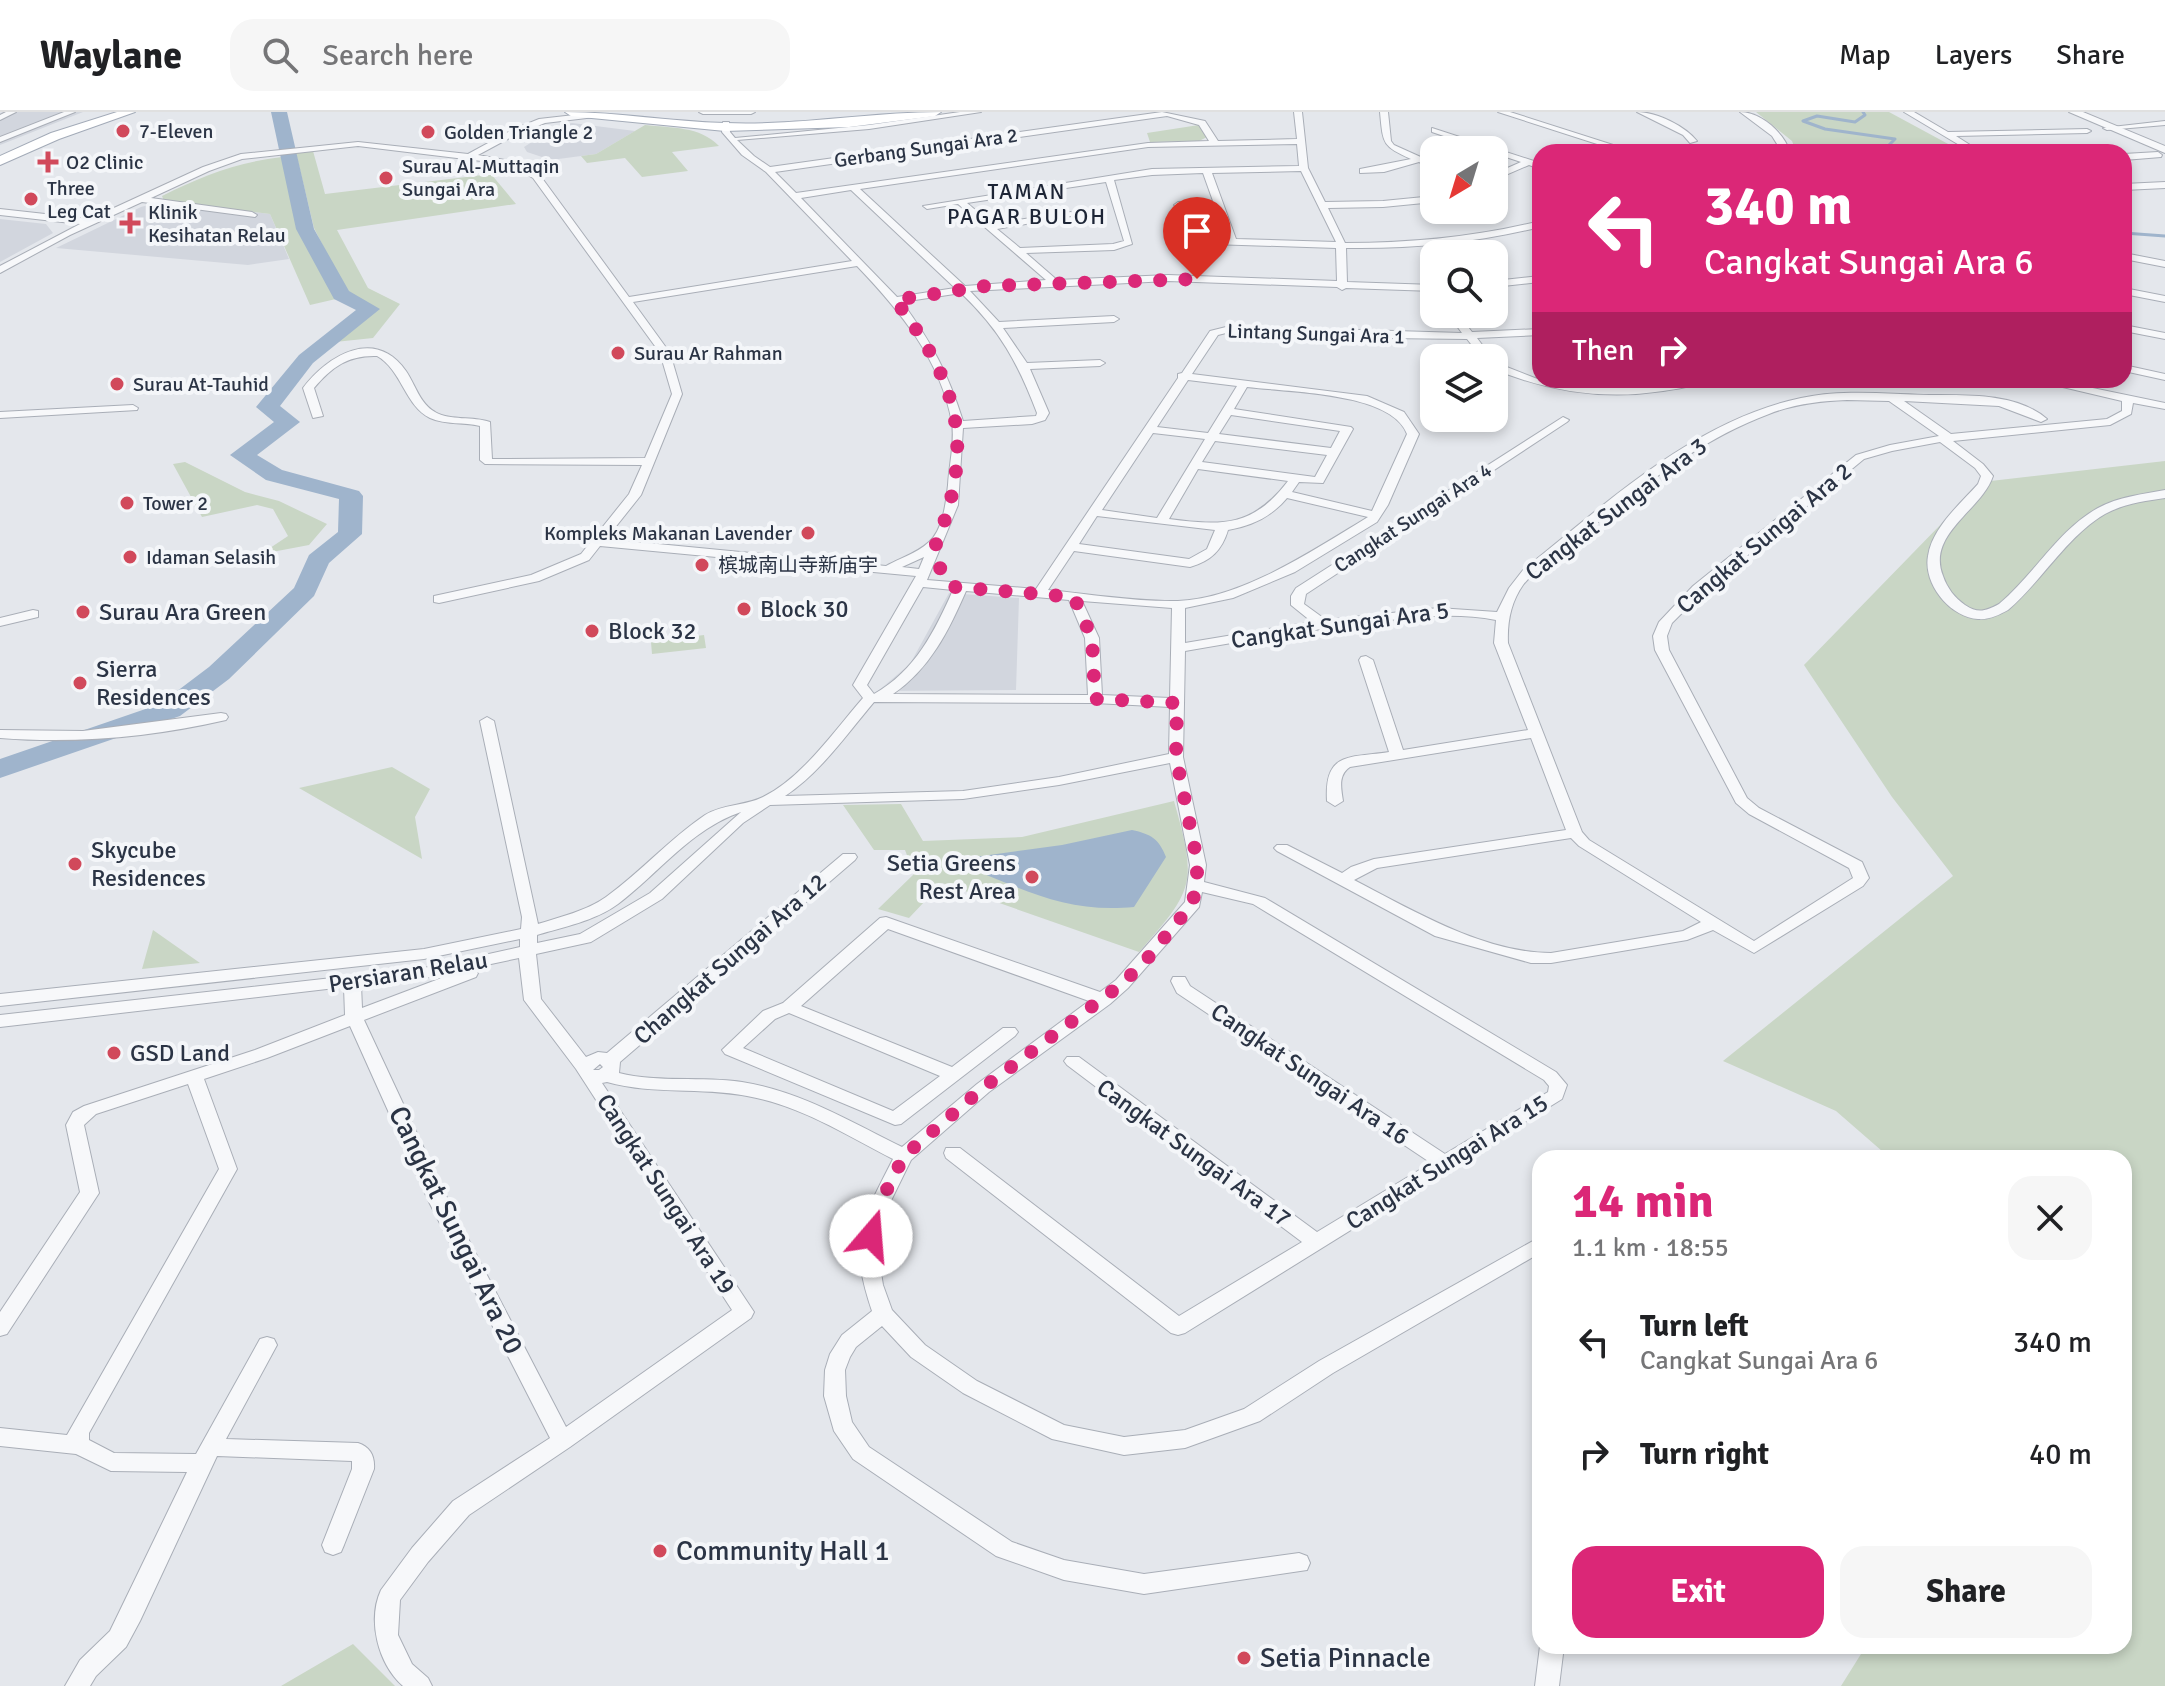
<!DOCTYPE html>
<html lang="en">
<head>
<meta charset="utf-8">
<style>
  :root { --surface:#fff; --page:#f6f6f6; --text:#202124; --muted:#757577; --line:#e0e0e0; --accent:#db2777 }
  body { margin:0; font-family:Signika,"Noto Sans SC",sans-serif; background:var(--page); color:var(--text); height:100vh; display:flex; flex-direction:column; font-size:30px; white-space:nowrap }
  * { box-sizing:border-box; margin:0 }
  p { font-size:26px; color:var(--muted) }
  .icon { flex:none; width:44px; height:44px; fill:none; stroke:currentColor; stroke-width:2; stroke-linecap:round; stroke-linejoin:round }
  .map { position:relative; flex:1; overflow:hidden }
  .panel { position:absolute; left:1532px; top:1038px; width:600px; height:504px; display:flex; flex-direction:column; background:var(--surface); border-radius:24px; box-shadow:0 4px 12px #0003 }
  .panel>* { flex:none }
  .guide { position:absolute; left:1532px; top:32px; width:600px; height:244px; border-radius:24px; box-shadow:0 4px 12px #0003; background:#db2777; color:#fff; overflow:hidden }
  .needle { width:52px; rotate:218deg }
  .controls { position:absolute; left:1420px; top:24px; display:grid; gap:16px }
  .controls a { display:grid; place-items:center; width:88px; height:88px; border-radius:16px; background:var(--surface); box-shadow:0 4px 12px #0003; font-size:40px }
  .pin { position:absolute; display:grid; place-items:center; width:68px; height:68px; color:#fff; margin:-82px -34px; border-radius:50% 50% 50% 0; rotate:-45deg; box-shadow:0 0 8px #0007 }
  .pin .icon { rotate:45deg }
  .me { position:absolute; width:88px; margin:-44px; rotate:18deg; stroke-linejoin:round; filter:drop-shadow(0 0 6px #0008) }
  .turn { display:flex; align-items:center; gap:28px; height:168px; padding:0 40px; font-size:36px }
  .turn .icon { width:104px; height:104px; stroke-width:2.5 }
  .turn b { display:block; font-size:56px; line-height:68px }
  .then { display:flex; align-items:center; height:76px; padding:0 40px; background:#0003; gap:16px; font-size:30px }
  .round { display:grid; place-items:center; flex:none; width:84px; height:84px; border-radius:24px; background:var(--page) }
  .headline { display:flex; align-items:center; justify-content:space-between; height:136px; padding:0 40px }
  h1 { font-size:48px; font-weight:700; line-height:60px; color:var(--accent) }
  .primary-button { display:flex; gap:16px; margin-top:auto; padding:16px 40px }
  .primary-button a { flex:1; height:92px; border-radius:24px; background:var(--accent); color:#fff; font-size:32px; font-weight:700; line-height:92px; text-align:center }
  .primary-button a+a { background:var(--page); color:var(--text) }
  ul { padding:0; list-style:none }
  li { display:flex; align-items:center; gap:24px; height:112px; padding:0 40px }
  li div { flex:1 }
  li b { display:block; font-size:30px }
  li em { font-style:normal }
  header { display:flex; align-items:center; gap:48px; box-sizing:border-box; height:112px; padding:0 40px; background:var(--surface); border-bottom:2px solid var(--line) }
  header strong { font-size:38px }
  nav { display:flex; gap:44px; margin-inline-start:auto; font-size:28px }
  .search { width:560px; height:72px; background:var(--page); display:flex; align-items:center; gap:20px; box-sizing:border-box; padding:0 28px; border-radius:24px; color:var(--muted); font-size:30px }
  .map>svg:first-child { display:block }
</style>
</head>
<body>
<header>
<strong>Waylane</strong>
<div class="search"><svg class="icon" aria-label="search" viewBox="0 0 24 24"><circle cx="10" cy="10" r="6"/><path d="M15 15l6 6"/></svg>Search here</div>
<nav><a>Map</a><a>Layers</a><a>Share</a></nav>
</header>
<div class="map">
<svg width="2165" height="1574" viewBox="0 0 2165 1574">
  <rect width="100%" height="100%" fill="#e4e7ec"/>
  <path fill="#d2d6de" d="M3 0H83L0 33V1Z
    M572 11 635 19 596 42 551 48 527 40 524 35 557 14Z
    M164 89 270 102 289 147 248 153 56 136 141 95Z
    M0 107 46 112 53 121 0 150Z
    M949 481 1019 486 1016 578 878 579 910 552Z"/>
  <path fill="#c9d6c5" d="M1756 0H1889L1963 40H1904L1886 37 1882 40H1796L1792 29Z
    M645 13C671 16 700 14 719 34L672 40 688 59 642 65 625 46 587 51 581 44 596 42Z
    M1199 13 1207 25 1199 29 1150 30 1147 21Z
    M313 39 325 82 491 62 516 92 337 118 368 176 400 192 373 226 335 230 376 196 347 182 314 116 296 41Z
    M282 45 299 121 336 187 310 193 270 102 164 89 162 84C201 64 238 50 282 45Z
    M2165 349V1574H1841L1866 1534H2124V1046H1890L1836 999 1723 949 1953 764 1892 685 1804 553 1982 370Z
    M185 350 245 380 279 389 327 412 309 433 272 440 270 436 288 424 273 397 257 393 202 405 173 352Z
    M704 523 706 536 652 542 651 530Z
    M392 655 430 677 415 705 422 747 299 676Z
    M1174 689C1197 771 1195 777 1139 840L942 771 909 806 878 797 914 762 905 738H874L843 693 901 692 923 729 1022 725Z
    M153 818 200 851 142 857Z
    M353 1532 395 1574H281Z"/>
  <path fill="#9fb4cc" d="M1132 718C1151 722 1159 727 1166 745L1134 795C1073 801 1033 782 977 759L972 751 975 745 1062 733Z"/>
  <g fill="none" stroke-linecap="round" stroke-linejoin="round">
    <path stroke="#9fb4cc" stroke-width="3" d="M1863 0 1865 3 1855 10 1817 4 1803 9 1825 17 1895 27 1882 40
      M2124 121 2165 124"/>
    <path fill="#9fb4cc" fill-rule="evenodd" d="M271 0H287L314 117 349 179 380 197 313 251 280 294 300 310 257 343 282 358 359 379 363 384 362 422 329 451 314 484 229 567 180 604 0 666V647L160 592 209 555 294 476 309 443 338 420 339 387 266 368 230 343 274 310 256 295 299 243 356 198 334 187 296 117Z"/>
    <defs>
      <path id="minor" d="M6 0H16L0 8V3Z
        M64 0H75L0 30V25Z
        M699 0H755L751 2H703Z
        M960 0H981L869 17 737 28 754 44 770 55 1162 0 1205 9 1218 29 1297 27 1294 0H1302L1308 56 1325 90 1383 89 1434 84V90L1383 95 1328 96 1345 131C1412 131 1476 125 1540 109V115C1476 131 1412 137 1346 136L1347 170 1434 173V179L1346 176 1342 178 1337 175 1168 169 970 179 999 210 1114 204 1119 207 1114 210 1003 216 1027 251 1100 248 1105 251 1100 254 1030 257 1049 301 1045 308 1032 312 963 316 958 393 927 468 1036 477 1178 266V262L1182 261 1210 219 1230 214 1462 221 1448 202H1458L1472 220 1540 217V223L1477 226 1492 246H1482L1467 227 1385 226 1230 220 1218 223 1192 262 1367 284 1404 300 1419 322 1388 393 1377 410 1295 460 1233 486 1185 496V531L1312 510 1291 493V484L1296 476 1563 305 1569 308 1567 310 1306 482 1304 492 1326 508 1438 496 1497 500 1509 476 1523 458C1606 392 1693 309 1801 286 1842 277 1887 282 1929 283 1967 283 2017 281 2047 307L2041 310 1999 294 1904 289 1951 322 2107 307 2122 299V289L2033 268H2054L2165 291V297L2133 291 2131 302 2110 313 1953 329 1983 352 1993 364C1982 398 1926 422 1943 464 1947 476 1955 486 1965 493 1978 502 1986 499 1999 492 2034 463 2058 418 2098 396 2118 385 2143 382 2165 378V386C2145 389 2123 392 2105 402 2066 425 2042 469 2008 498 1999 503 1989 508 1978 507 1950 505 1923 472 1928 444 1932 416 1960 392 1978 372L1981 364 1975 356 1940 330 1892 339 1864 347 1703 480 1672 511 1667 524 1669 538 1747 686 1759 696 1862 750 1869 766 1863 774 1754 841 1713 818 1687 828 1551 851H1531L1435 824 1277 739 1274 736 1277 733H1287L1342 761 1351 755 1374 747 1566 718 1531 626 1350 655C1338 663 1341 676 1343 689L1335 694 1327 689C1324 639 1350 646 1389 640L1359 548 1361 545 1366 544 1373 548 1403 638 1528 618 1494 531 1496 508C1455 500 1414 505 1373 510 1310 518 1248 528 1185 539L1183 645 1206 753 1204 770 1265 786 1556 960 1567 973 1562 987 1185 1221 1178 1223 1171 1221 946 1046 944 1041 946 1036H960L1179 1204 1302 1130 1067 953 1064 949 1067 945H1079L1317 1120 1431 1051 1177 881 1171 869 1173 865H1185L1190 874 1445 1042 1548 980 1549 974 1544 968 1253 792 1202 780 1199 795 1128 876 1110 892 989 980 911 1048 883 1105 878 1143 883 1173 892 1198 925 1233 977 1269 1064 1313 1124 1325 1185 1318 1244 1297 1319 1249 1540 1125V1141L1333 1261 1260 1309 1185 1336 1124 1343 1052 1327 963 1281 911 1245 882 1214 856 1235 850 1245 845 1258 846 1284 852 1310 869 1335 1012 1430 1064 1448 1144 1462 1299 1441 1307 1444 1310 1451 1307 1458 1144 1482 1064 1468 996 1444 853 1347 834 1319 824 1284 825 1258 830 1242 842 1223 872 1199C848 1128 861 1110 893 1047 846 1023 800 993 747 984 701 975 653 983 607 970L602 971 754 1200 751 1206 570 1335 469 1403 428 1450 400 1488 398 1523 412 1552 428 1566 432 1574H403C378 1552 367 1508 381 1478L412 1436 453 1389 550 1326 429 1090 350 914 267 946 204 967 237 1057 89 1321V1328L114 1341 196 1342 260 1227 267 1225 274 1227 277 1233 226 1327 358 1331C370 1335 375 1344 374 1357L344 1433 341 1440 333 1443 325 1440 322 1433 352 1357V1349L217 1344 140 1509 126 1535 96 1564 90 1574H65L80 1548 110 1519 187 1360 111 1359 76 1342 0 1334V1316L67 1323 219 1057 188 972 96 1002 84 1013 99 1081 7 1222 0 1224V1200L80 1080 66 1013 73 1000 84 994 255 938 345 903 344 875 0 915V903L430 855 520 835V827L424 847 0 894V882L424 837 521 817 522 805 480 609 487 605 494 609 538 812C560 805 586 799 606 785 641 760 669 727 705 703 723 692 745 694 763 685 802 666 835 618 863 586L853 573 916 464 600 434 589 448 539 469 439 491 434 490V484L531 463 581 442 629 382 642 353 485 352 480 348V314C464 310 446 313 430 306 405 294 402 258 377 244 348 243 332 255 314 276L323 304 313 306 303 276C328 243 375 215 406 259 415 272 420 292 435 300 450 309 473 304 490 310L492 347 645 346 672 282 660 241 533 66 514 55 498 51 358 34 242 47 209 59 151 86 252 100 257 103 255 105 142 90 70 123 0 161V154L80 112 0 103V97L90 107 203 55 241 42 358 30 468 42 512 18 539 7 592 1 595 5 545 11 517 22 478 43 520 51 539 62 629 185 852 149 766 60 742 43 722 20 723 10H729L730 20 735 26 869 13ZM1167 4 1199 13 1209 29 1148 31 796 81 775 60ZM1297 32 1299 54 1152 57 923 94 927 97 958 92 1046 168 965 174 860 77 1148 35ZM1301 59 1336 130 1236 127 1212 61ZM1203 61 1213 89 1178 90 1174 93 1178 96 1215 95 1227 127 1184 126 1181 127V131L1336 136 1337 169 1168 163 1057 168 1026 141 1114 138 1132 132 1114 68 1152 63ZM1106 70 1124 129 1113 132 1020 136 997 117 1076 103 1071 100 992 112 967 91ZM851 78 955 176 897 185 801 86ZM857 154C900 199 941 248 952 311 955 330 949 353 948 373 946 390 943 418 929 430 916 442 900 446 886 454L606 427 641 383 682 282 670 241 633 190ZM961 181C1000 218 1018 251 1037 301L1036 304 963 309C948 261 932 231 902 190ZM1188 268 1237 274 1208 321 1157 315ZM1247 275C1287 280 1392 280 1407 322L1372 399 1292 380 1299 370 1323 371 1353 317 1351 315 1234 297ZM1847 288 1889 289 1939 324 1890 333 1856 343 1693 474 1659 510 1653 524 1655 538 1736 691 1749 702 1849 756 1853 766 1754 829 1589 728 1582 720 1508 531C1507 510 1511 490 1523 473 1536 456 1558 443 1574 429 1634 381 1696 329 1769 302 1794 292 1820 289 1847 288ZM1231 303 1340 319 1331 336 1219 322ZM1153 321 1205 327 1157 406 1102 398ZM1215 329 1327 343 1315 365 1202 350ZM1198 357 1288 369C1253 415 1223 414 1169 407ZM1287 386 1368 405C1315 437 1242 487 1178 489 1137 490 1089 482 1048 478L1074 439 1190 455C1211 449 1222 438 1228 418 1252 414 1271 405 1287 386ZM1097 404 1215 418 1207 437 1189 447 1079 432ZM924 445 919 457 902 455ZM923 475 953 478C935 519 915 559 874 582L867 573ZM966 479 1069 488 1085 526 1088 583 893 582C930 557 949 518 966 479ZM1082 489 1172 496 1170 586 1102 583 1099 526ZM874 590 1095 591 1170 595 1169 642 1059 665 963 679 785 684C820 661 847 622 874 590ZM1170 651 1190 753 1185 790 1116 868 1100 880 886 805 880 806 783 891 763 899 722 938 725 942 895 1013 901 1012 1015 924 1018 920 1015 916H1003L952 955 801 894 888 817 1089 889 977 972 902 1035C851 1010 800 979 742 970 701 964 659 971 619 961L620 950 855 748 857 745 855 742H843L607 941 598 940 586 945 541 887 536 842 591 830 662 787 743 711 770 693 963 687 1059 673ZM741 700 650 781 580 822 537 831V823C563 815 595 809 618 792 659 761 691 717 741 700ZM1571 726 1579 734 1701 810 1683 819 1551 841C1484 841 1412 798 1354 768L1377 756ZM519 846 524 888 576 957 732 1198 566 1315 449 1090 364 908 476 865 478 861 472 856ZM460 859 362 896 361 873 430 865ZM789 901 940 964 893 999 743 936 775 907ZM600 952 603 955 599 958H593Z
        M1380 0H1388L1391 29 1394 33 1434 51V57L1419 50 1384 60 1360 61V57L1411 47C1382 34 1383 32 1380 0Z
        M1498 0H1510L1635 40H1622Z
        M1637 0C1657 0 1685 14 1697 29L1690 31 1683 23Z
        M1740 0C1761 0 1784 21 1790 40H1782L1772 24Z
        M1904 0H1914L1948 20 2087 17 2091 19 2087 21 1956 24 1981 40H1971Z
        M2165 9V13L2107 18 2103 16Z
        M1432 16 1540 51V57L1529 53 1494 68V62L1521 50 1494 41V38H1485L1432 20Z
        M2158 40 2162 43 2161 45 2124 48V42Z
        M2165 70V76L2124 78V72Z
        M2124 141 2165 149V155L2124 147Z
        M1540 164V170L1494 175V169Z
        M2124 176 2165 184V190L2124 182Z
        M2124 213 2165 221V227L2124 219Z
        M1494 250 1540 268 1595 276 1647 275 1686 268H1704C1694 275 1676 277 1663 279 1604 288 1549 280 1494 257Z
        M2124 253 2165 262V268L2124 259Z
        M133 293 138 296 137 298 0 306V300Z
        M33 498 38 499V505L0 514V506Z
        M221 601 226 602 228 605 226 608C153 625 75 632 0 626V618L83 619Z
        M1540 1534H1564L1559 1574H1535Z"/>
      <path id="tertiary" d="M2069 0H2083L2165 34V41Z"/>
      <path id="primary" d="M117 0H135L59 27 0 53V44L51 21Z
        M565 0C619 0 672 10 725 11 797 14 869 0 941 0L935 4 849 15 725 19 571 4Z"/>
    </defs>
    <use href="#minor" stroke="#a9aeb7" stroke-width="2"/>
    <use href="#tertiary" stroke="#a9aeb7" stroke-width="2"/>
    <use href="#primary" stroke="#a3abb8" stroke-width="2"/>
    <use href="#minor" fill="#f7f8fa" fill-rule="evenodd"/>
    <use href="#tertiary" fill="#f7f8fa" fill-rule="evenodd"/>
    <use href="#primary" fill="#fff" fill-rule="evenodd"/>
  </g>
  <g fill="none" stroke-linecap="round" stroke-linejoin="round">
    <path stroke="#db2777" stroke-width="14" stroke-dasharray="0 25.2" d="M871 1124 873 1105 904 1044 983 976 1122 872 1147 847 1193 791 1198 753 1176 645 1177 591 1095 587 1092 526 1074 485 955 475 943 465 934 437C976 336 960 273 895 188L986 174 1197 167"/>
  </g>
  <g fill="#d1495b" stroke="#f4f6f9" stroke-width="3">
    <circle cx="123" cy="19" r="8"/>
    <circle cx="428" cy="20" r="8"/>
    <path d="M44 38h8v8h8v8h-8v8h-8v-8h-8v-8h8z"/>
    <circle cx="386" cy="66" r="8"/>
    <circle cx="31" cy="87" r="8"/>
    <path d="M126 99h8v8h8v8h-8v8h-8v-8h-8v-8h8z"/>
    <circle cx="618" cy="241" r="8"/>
    <circle cx="117" cy="272" r="8"/>
    <circle cx="127" cy="391" r="8"/>
    <circle cx="808" cy="421" r="8"/>
    <circle cx="130" cy="445" r="8"/>
    <circle cx="702" cy="453" r="8"/>
    <circle cx="744" cy="497" r="8"/>
    <circle cx="83" cy="500" r="8"/>
    <circle cx="592" cy="519" r="8"/>
    <circle cx="80" cy="571" r="8"/>
    <circle cx="75" cy="752" r="8"/>
    <circle cx="1032" cy="765" r="8"/>
    <circle cx="114" cy="941" r="8"/>
    <circle cx="660" cy="1439" r="8"/>
    <circle cx="1244" cy="1546" r="8"/>
  </g>
  <g text-anchor="middle" dominant-baseline="central" stroke-width="8" stroke-linejoin="round" paint-order="stroke">
    <g font-size="20" fill="#2b3445" stroke="#f4f6f9" text-anchor="start">
      <text x="139" y="19">7-Eleven</text>
      <text x="444" y="20">Golden Triangle 2</text>
      <text x="66" y="50">O2 Clinic</text>
      <text x="402" y="54">Surau Al-Muttaqin<tspan x="402" dy="23">Sungai Ara</tspan></text>
      <text x="47" y="76">Three<tspan x="47" dy="23">Leg Cat</tspan></text>
      <text x="148" y="100">Klinik<tspan x="148" dy="23">Kesihatan Relau</tspan></text>
      <text x="634" y="241">Surau Ar Rahman</text>
      <text x="133" y="272">Surau At-Tauhid</text>
      <text x="143" y="391">Tower 2</text>
      <text x="792" y="421" text-anchor="end">Kompleks Makanan Lavender</text>
      <text x="146" y="445">Idaman Selasih</text>
      <text x="718" y="453">槟城南山寺新庙宇</text>
    </g>
    <g font-size="20" fill="#2b3445" stroke="#f4f6f9">
      <text transform="translate(926 36) rotate(-8)">Gerbang Sungai Ara 2</text>
      <text transform="translate(1316 222) rotate(2)">Lintang Sungai Ara 1</text>
      <text transform="translate(1413 406) rotate(-33)">Cangkat Sungai Ara 4</text>
    </g>
    <g font-size="22" letter-spacing="2" fill="#1d2536" stroke="#f4f6f9">
      <text x="1027" y="79">TAMAN<tspan x="1027" dy="25">PAGAR BULOH</tspan></text>
    </g>
    <g font-size="24" fill="#2b3445" stroke="#f4f6f9">
      <text transform="translate(1616 397) rotate(-37)">Cangkat Sungai Ara 3</text>
      <text transform="translate(1764 426) rotate(-40)">Cangkat Sungai Ara 2</text>
      <text transform="translate(1340 513) rotate(-8)">Cangkat Sungai Ara 5</text>
      <text transform="translate(730 847) rotate(-41)">Changkat Sungai Ara 12</text>
      <text transform="translate(408 860) rotate(-9)">Persiaran Relau</text>
      <text transform="translate(1310 962) rotate(34)">Cangkat Sungai Ara 16</text>
      <text transform="translate(1194 1041) rotate(36)">Cangkat Sungai Ara 17</text>
      <text transform="translate(1447 1050) rotate(-32)">Cangkat Sungai Ara 15</text>
      <text transform="translate(666 1082) rotate(57)">Cangkat Sungai Ara 19</text>
    </g>
    <g font-size="24" fill="#2b3445" stroke="#f4f6f9" text-anchor="start">
      <text x="760" y="497">Block 30</text>
      <text x="99" y="500">Surau Ara Green</text>
      <text x="608" y="519">Block 32</text>
      <text x="96" y="557">Sierra<tspan x="96" dy="28">Residences</tspan></text>
      <text x="91" y="738">Skycube<tspan x="91" dy="28">Residences</tspan></text>
      <text x="1016" y="751" text-anchor="end">Setia Greens<tspan x="1016" dy="28">Rest Area</tspan></text>
      <text x="130" y="941">GSD Land</text>
    </g>
    <g font-size="28" fill="#2b3445" stroke="#f4f6f9">
      <text transform="translate(456 1118) rotate(64)">Cangkat Sungai Ara 20</text>
    </g>
    <g font-size="28" fill="#2b3445" stroke="#f4f6f9" text-anchor="start">
      <text x="676" y="1439">Community Hall 1</text>
      <text x="1260" y="1546">Setia Pinnacle</text>
    </g>
  </g>
</svg>
<div class="controls">
<a><svg class="needle" viewBox="-14 -14 28 28"><path d="M0-13l5 13h-10z" fill="#e53935"/><path d="M0 13l5-13h-10z" fill="#757577"/></svg></a>
<a><svg class="icon" aria-label="search" viewBox="0 0 24 24"><circle cx="10" cy="10" r="6"/><path d="M15 15l6 6"/></svg></a>
<a><svg class="icon" aria-label="layers" viewBox="0 0 24 24"><path d="M12 4l9 5-9 5-9-5zM3 14l9 5 9-5"/></svg></a>
</div>
<div class="pin" style="left:1197px;top:167px;background:#d93025"><svg class="icon" aria-label="arrive" viewBox="0 0 24 24"><path d="M6 21V4h12l-3 4 3 4H6"/></svg></div>
<svg class="me" style="left:871px;top:1124px" viewBox="-20 -20 40 40"><circle r="19" fill="#fff"/><path d="M0-13L10 11 0 6-10 11z" fill="#db2777"/></svg>
<div class="guide">
<div class="turn"><svg class="icon" aria-label="left" viewBox="0 0 24 24"><path d="M17 20v-9H6M10 6l-5 5 5 5"/></svg><div><b>340 m</b>Cangkat Sungai Ara 6</div></div>
<div class="then">Then<svg class="icon" aria-label="right" viewBox="0 0 24 24"><path d="M7 20v-9h11M14 6l5 5-5 5"/></svg></div>
</div>
<section class="panel">
<div class="headline"><div><h1>14 min</h1><p>1.1 km · 18:55</p></div><a class="round"><svg class="icon" aria-label="close" viewBox="0 0 24 24"><path d="M6 6l12 12M18 6L6 18"/></svg></a></div>
<ul>
<li><svg class="icon" aria-label="left" viewBox="0 0 24 24"><path d="M17 20v-9H6M10 6l-5 5 5 5"/></svg><div><b>Turn left</b><p>Cangkat Sungai Ara 6</p></div><em>340 m</em></li>
<li><svg class="icon" aria-label="right" viewBox="0 0 24 24"><path d="M7 20v-9h11M14 6l5 5-5 5"/></svg><div><b>Turn right</b></div><em>40 m</em></li>
</ul>
<div class="primary-button"><a>Exit</a><a>Share</a></div>
</section>
</div>
</body>
</html>
